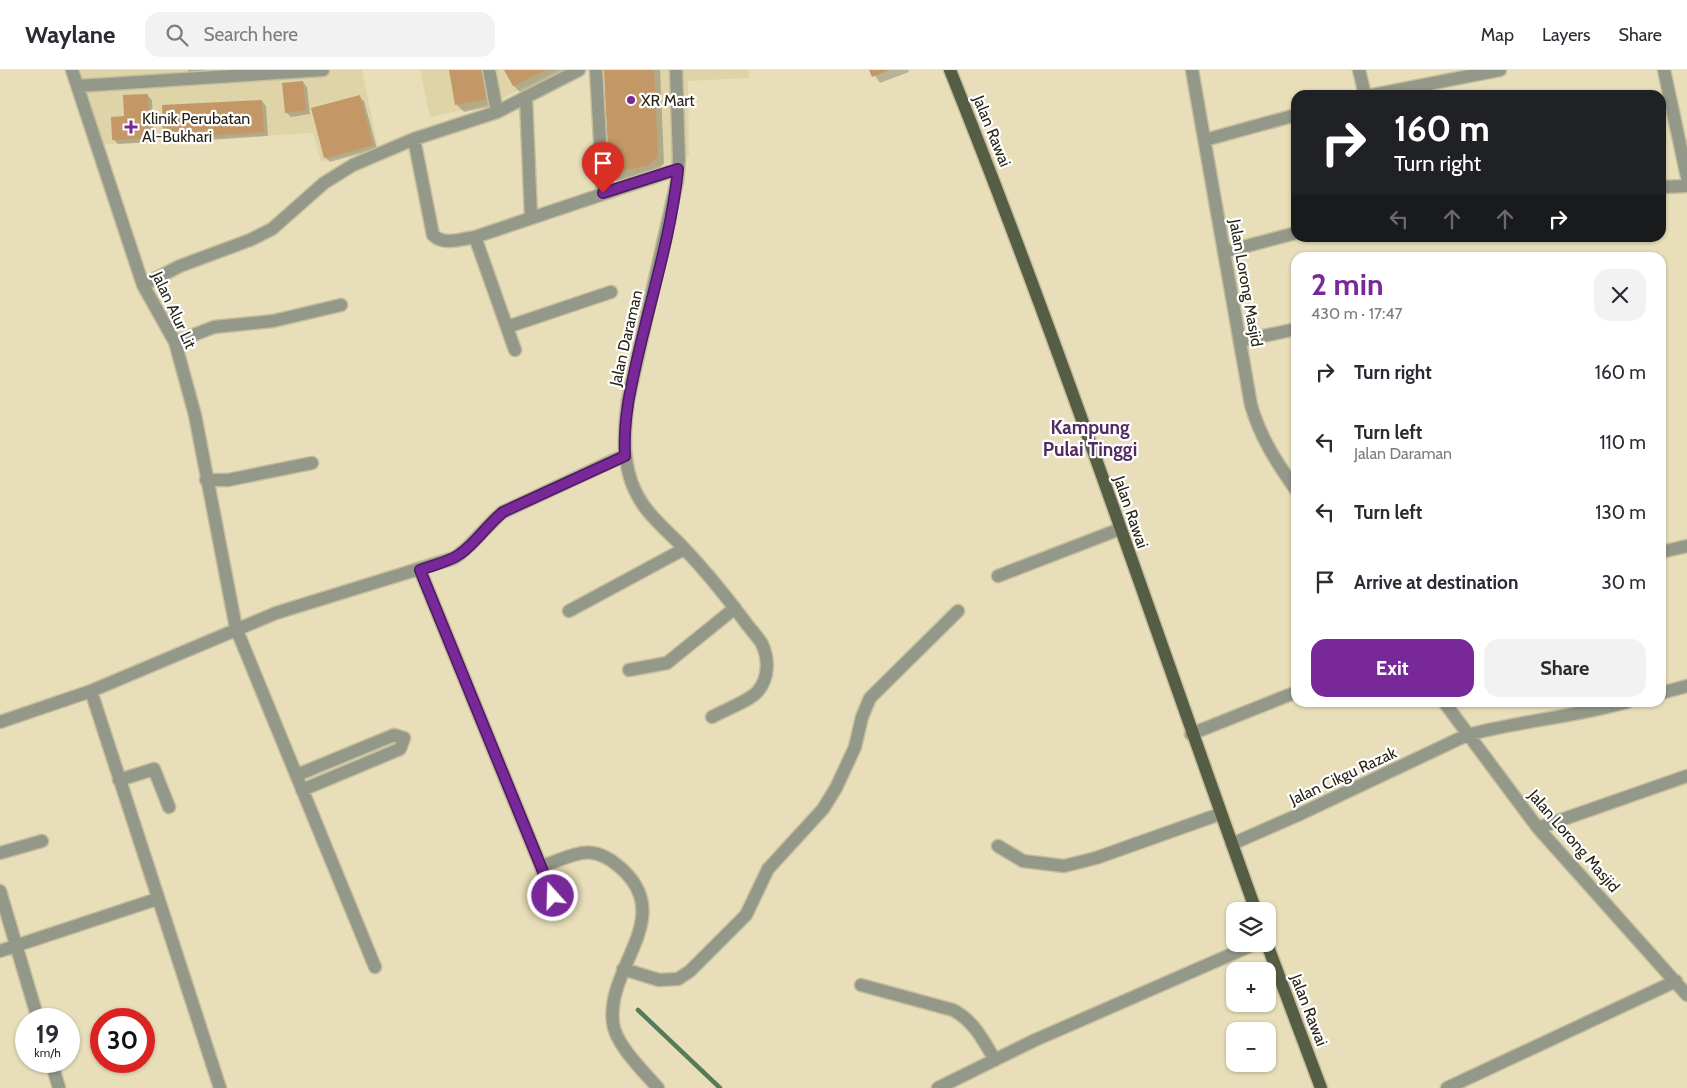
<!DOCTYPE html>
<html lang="en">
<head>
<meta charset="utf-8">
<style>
  :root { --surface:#fff; --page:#f2f2f3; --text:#2b2b33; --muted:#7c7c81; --line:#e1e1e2; --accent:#792899 }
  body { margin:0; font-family:Cabin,sans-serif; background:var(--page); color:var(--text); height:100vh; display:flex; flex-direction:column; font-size:19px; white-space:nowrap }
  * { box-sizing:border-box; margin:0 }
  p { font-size:16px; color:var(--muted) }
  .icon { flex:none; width:28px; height:28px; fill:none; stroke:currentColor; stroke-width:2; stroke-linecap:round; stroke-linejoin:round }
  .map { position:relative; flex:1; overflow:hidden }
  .drawer { position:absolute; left:1291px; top:182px; width:375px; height:455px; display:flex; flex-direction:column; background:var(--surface); border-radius:15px; box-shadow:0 1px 4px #0004 }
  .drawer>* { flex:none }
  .guide { position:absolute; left:1291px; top:20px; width:375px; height:152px; border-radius:15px; box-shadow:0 1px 4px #0004; background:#202124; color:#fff; overflow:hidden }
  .fabs { position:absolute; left:1226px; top:832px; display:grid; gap:10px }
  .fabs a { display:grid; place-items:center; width:50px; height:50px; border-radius:10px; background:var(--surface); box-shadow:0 1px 4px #0004; font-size:25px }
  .speed { position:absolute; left:15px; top:938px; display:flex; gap:10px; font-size:25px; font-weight:700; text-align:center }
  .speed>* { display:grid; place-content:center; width:65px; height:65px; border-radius:50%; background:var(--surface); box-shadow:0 1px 4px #0004; line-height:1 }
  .speed small { font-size:12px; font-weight:400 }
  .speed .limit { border:8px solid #d22; background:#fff; color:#111 }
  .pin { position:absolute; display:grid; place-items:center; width:42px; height:42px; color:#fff; margin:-51px -21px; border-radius:50% 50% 50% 0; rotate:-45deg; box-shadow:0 0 5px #0007 }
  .pin .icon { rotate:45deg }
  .me { position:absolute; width:55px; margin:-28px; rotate:340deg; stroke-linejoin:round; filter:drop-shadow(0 0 4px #0008) }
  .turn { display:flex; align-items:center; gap:18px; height:105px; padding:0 20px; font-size:22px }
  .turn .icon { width:65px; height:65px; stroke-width:2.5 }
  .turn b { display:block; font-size:35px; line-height:42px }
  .lanes { display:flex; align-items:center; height:48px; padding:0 20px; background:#0003; justify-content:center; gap:25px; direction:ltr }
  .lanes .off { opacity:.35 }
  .round { display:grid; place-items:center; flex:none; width:52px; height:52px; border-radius:15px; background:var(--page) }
  .headline { display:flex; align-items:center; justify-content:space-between; height:85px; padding:0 20px }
  h1 { font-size:30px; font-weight:700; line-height:38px; color:var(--accent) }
  .primary-button { display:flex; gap:10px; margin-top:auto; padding:10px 20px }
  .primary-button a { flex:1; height:58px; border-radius:15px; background:var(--accent); color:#fff; font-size:20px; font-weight:700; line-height:58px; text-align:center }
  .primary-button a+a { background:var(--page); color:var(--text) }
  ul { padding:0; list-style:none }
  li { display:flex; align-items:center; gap:15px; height:70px; padding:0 20px }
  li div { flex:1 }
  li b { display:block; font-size:19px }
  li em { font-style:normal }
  header { display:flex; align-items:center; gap:30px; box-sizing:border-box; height:70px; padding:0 25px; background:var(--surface); border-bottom:1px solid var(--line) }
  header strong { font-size:24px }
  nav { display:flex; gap:28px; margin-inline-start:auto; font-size:18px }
  .search { width:350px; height:45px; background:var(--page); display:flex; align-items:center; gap:12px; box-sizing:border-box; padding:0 18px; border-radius:15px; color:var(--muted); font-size:19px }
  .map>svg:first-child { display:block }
</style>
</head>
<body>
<header>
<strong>Waylane</strong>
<div class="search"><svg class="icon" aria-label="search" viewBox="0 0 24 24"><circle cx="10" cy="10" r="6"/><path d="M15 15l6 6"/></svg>Search here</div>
<nav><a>Map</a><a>Layers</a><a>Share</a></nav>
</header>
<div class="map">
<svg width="1687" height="1018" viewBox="0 0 1687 1018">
  <rect width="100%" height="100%" fill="#e8dfba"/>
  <path fill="#dfd4a8" d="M67 0H362L378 77 321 92 313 63 94 75Z
    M420 0H558L491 34 430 47Z
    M600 0H749V8L688 11 689 86 605 114Z"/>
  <path fill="#0003" d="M188 0H205L206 5 188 3Z
    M450 0H486L492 36 464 42 457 35Z
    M506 0H573L523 25 514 16Z
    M606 0H660L664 93 657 102 617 111 610 104Z
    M871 0H908L909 2 880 13Z
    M303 12 307 17 310 44 291 47 286 42Z
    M148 26 152 30 154 72 118 74 113 69Z
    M359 27 364 31 377 79 330 92 325 87Z
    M262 31 266 36 268 66 169 73 165 68Z"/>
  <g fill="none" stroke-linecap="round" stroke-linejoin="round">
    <path stroke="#567b5b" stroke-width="4.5" d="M638 940 720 1018"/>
  </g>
  <path fill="#c49767" d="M449 0H481L486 29 455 35Z
    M504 0H545L513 16Z
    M604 0H654L658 86 649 95 609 104Z
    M869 0H889L872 7Z
    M303 11 306 40 285 43 282 13Z
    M148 24 150 68 112 70 111 47 124 46 123 25Z
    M360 25 373 75 324 88 311 38Z
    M262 30 264 62 163 69 162 35Z"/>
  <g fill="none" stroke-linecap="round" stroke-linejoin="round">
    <defs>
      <path id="minor" d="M72 0 143 215 175 272 195 345 236 558 375 897
        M489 0 497 42
        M596 0 603 123
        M676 0 679 89 677 111 628 330C623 366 621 404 644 436 654 450 668 462 680 474 704 499 726 526 746 553 751 560 758 567 762 574 769 589 769 608 758 621 750 631 724 640 712 647
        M1192 0 1251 335C1260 367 1277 393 1296 420
        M1359 0 1365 25
        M1664 0 1687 107
        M78 16 323 0
        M1372 25 1500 0
        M526 28 531 147
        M414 69 433 165C444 176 461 169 475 167L678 99
        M1205 70 1296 45
        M1661 117 1687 116
        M475 167 515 280
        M1224 182 1296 163
        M143 215 180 196 250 170 272 159 324 113 353 95 414 69 497 42 579 0
        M507 257 611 222
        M1240 271 1296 259
        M175 272 214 257 273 251 341 235
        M206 410H228L312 393
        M1661 482 1687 476
        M420 500 559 841
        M998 506 1120 459
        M569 541 684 479
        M629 600 667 593 735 538
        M91 621 220 1018
        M1661 623 1687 616
        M1444 632 1538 758 1687 925
        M0 652 91 621 276 543 454 488C473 476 485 456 503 442L625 385
        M1191 664 1294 623
        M297 705 394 665 404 668 400 679 302 720
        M119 710 154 699 169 737
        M1538 758 1687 706
        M1232 774 1298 745 1467 665C1519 651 1574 647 1627 632
        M998 776 1023 791 1064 796 1096 788 1220 744
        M0 783 42 771
        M542 796C578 784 593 771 624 801 674 850 606 897 613 953 615 974 644 1002 658 1018
        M0 821 38 949
        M0 881 157 829
        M623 899 659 910 678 909 690 901 746 845 768 799 823 739 836 718 855 677 862 647 870 628 958 541
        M861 915 953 940C974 951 983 970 995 990
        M51 991 59 1018
        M938 1018 1033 971 1255 874
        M1447 1018 1676 911"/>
      <path id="major" d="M950 0C1061 277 1155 560 1256 841
        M1267 874 1321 1018"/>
    </defs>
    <use href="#minor" stroke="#c5be9d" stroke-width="15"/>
    <use href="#major" stroke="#c5be9d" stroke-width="15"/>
    <use href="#minor" stroke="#939889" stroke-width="12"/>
    <use href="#major" stroke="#555e44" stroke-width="12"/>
  </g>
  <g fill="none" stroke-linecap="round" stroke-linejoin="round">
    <defs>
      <path id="route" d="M553 826 420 500C433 495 449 492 460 484 476 473 487 455 503 442L625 386C623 349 631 316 639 281 653 221 672 160 678 99L603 123"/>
    </defs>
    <use href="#route" stroke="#4f1a63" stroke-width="12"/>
    <use href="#route" stroke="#792899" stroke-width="9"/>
  </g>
  <g fill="#792899" stroke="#fff" stroke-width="2">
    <circle cx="631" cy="30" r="5"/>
    <path d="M128.5 49.5h5v5h5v5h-5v5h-5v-5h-5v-5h5z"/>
  </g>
  <g text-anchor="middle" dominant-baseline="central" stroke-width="4.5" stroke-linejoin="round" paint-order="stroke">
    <g font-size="16" fill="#282517" stroke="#fff" text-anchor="start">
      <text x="641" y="30">XR Mart</text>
      <text x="142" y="48">Klinik Perubatan<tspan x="142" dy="18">Al-Bukhari</tspan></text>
    </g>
    <g font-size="16" fill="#282517" stroke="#fff">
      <text transform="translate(992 61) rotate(68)">Jalan Rawai</text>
      <text transform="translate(1246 213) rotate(80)">Jalan Lorong Masjid</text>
      <text transform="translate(174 240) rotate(65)">Jalan Alur Lit</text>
      <text transform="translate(626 268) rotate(-77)">Jalan Daraman</text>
      <text transform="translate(1131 442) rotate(71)">Jalan Rawai</text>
      <text transform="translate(1343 706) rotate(-25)">Jalan Cikgu Razak</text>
      <text transform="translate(1574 771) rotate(49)">Jalan Lorong Masjid</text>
      <text transform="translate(1309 940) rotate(69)">Jalan Rawai</text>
    </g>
    <g font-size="19" font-weight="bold" fill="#502a61" stroke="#fff">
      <text x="1090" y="357">Kampung<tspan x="1090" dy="22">Pulai Tinggi</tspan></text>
    </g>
  </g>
</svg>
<div class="fabs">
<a><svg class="icon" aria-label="layers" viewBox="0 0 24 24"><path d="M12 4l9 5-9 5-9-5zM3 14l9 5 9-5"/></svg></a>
<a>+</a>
<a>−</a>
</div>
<div class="speed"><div>19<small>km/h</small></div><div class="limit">30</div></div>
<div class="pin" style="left:603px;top:123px;background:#d93025"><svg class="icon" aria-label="arrive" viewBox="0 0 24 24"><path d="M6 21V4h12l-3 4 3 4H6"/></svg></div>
<svg class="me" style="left:553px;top:826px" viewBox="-20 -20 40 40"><circle r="17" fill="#792899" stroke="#fff" stroke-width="3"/><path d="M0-11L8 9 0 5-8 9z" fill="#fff"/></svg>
<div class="guide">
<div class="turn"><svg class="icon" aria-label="right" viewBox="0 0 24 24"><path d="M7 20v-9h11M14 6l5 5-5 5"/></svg><div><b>160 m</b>Turn right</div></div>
<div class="lanes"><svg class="icon off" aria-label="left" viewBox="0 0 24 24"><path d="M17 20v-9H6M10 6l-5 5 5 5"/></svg><svg class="icon off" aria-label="ahead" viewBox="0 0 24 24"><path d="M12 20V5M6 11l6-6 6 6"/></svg><svg class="icon off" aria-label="ahead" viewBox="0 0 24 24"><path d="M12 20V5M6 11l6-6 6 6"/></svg><svg class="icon" aria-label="right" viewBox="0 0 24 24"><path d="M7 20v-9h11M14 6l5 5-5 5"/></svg></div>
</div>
<section class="drawer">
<div class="headline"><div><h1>2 min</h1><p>430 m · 17:47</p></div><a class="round"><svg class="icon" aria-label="close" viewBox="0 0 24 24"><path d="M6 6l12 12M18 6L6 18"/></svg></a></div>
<ul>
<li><svg class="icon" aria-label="right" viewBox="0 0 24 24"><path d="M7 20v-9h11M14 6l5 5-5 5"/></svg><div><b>Turn right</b></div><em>160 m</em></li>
<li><svg class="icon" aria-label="left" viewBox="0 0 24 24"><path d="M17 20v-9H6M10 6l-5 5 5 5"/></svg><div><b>Turn left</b><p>Jalan Daraman</p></div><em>110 m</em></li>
<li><svg class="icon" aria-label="left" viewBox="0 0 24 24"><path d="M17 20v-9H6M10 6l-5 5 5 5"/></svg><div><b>Turn left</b></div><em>130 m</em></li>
<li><svg class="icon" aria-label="arrive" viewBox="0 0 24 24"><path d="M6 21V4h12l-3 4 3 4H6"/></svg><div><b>Arrive at destination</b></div><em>30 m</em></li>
</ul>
<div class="primary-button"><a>Exit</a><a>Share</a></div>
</section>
</div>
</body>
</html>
